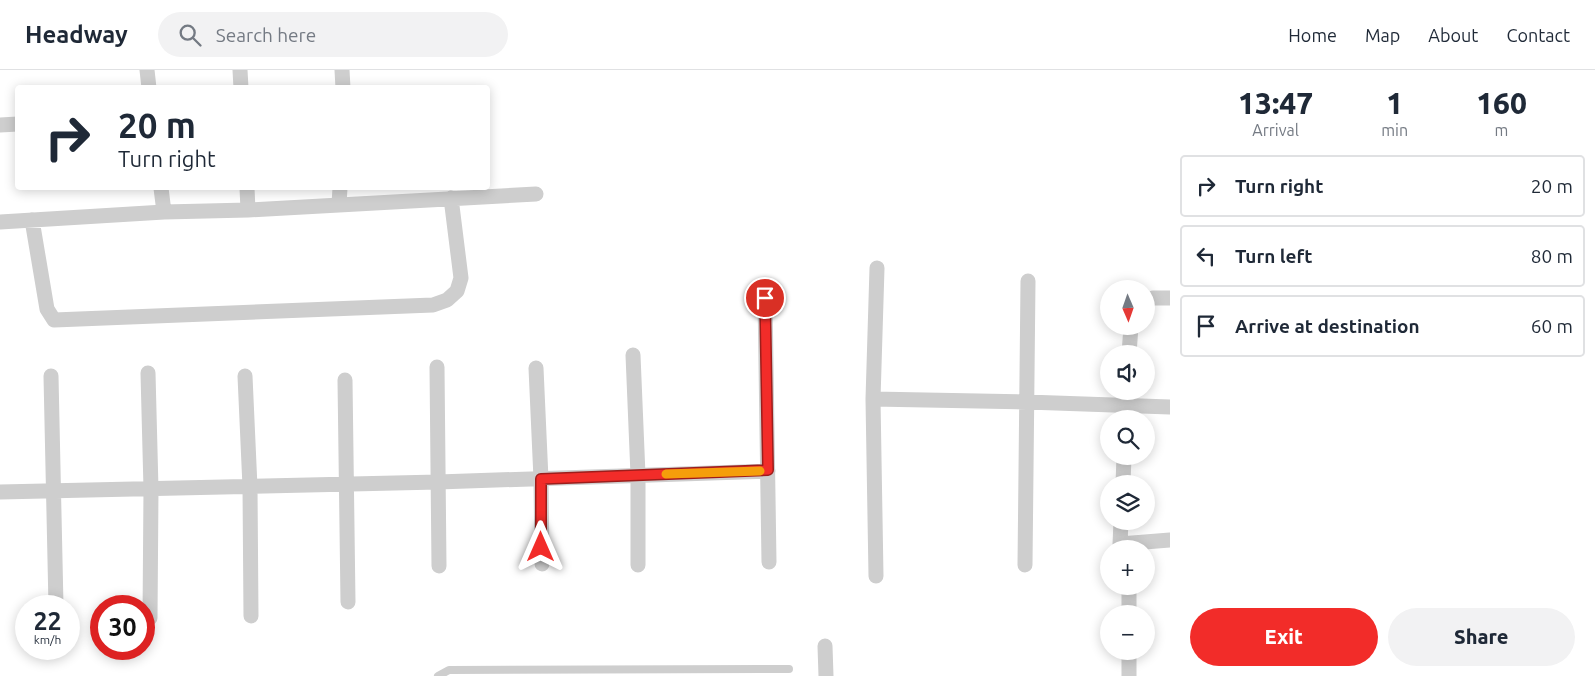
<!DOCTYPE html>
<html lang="en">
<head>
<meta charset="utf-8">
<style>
  :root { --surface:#fff; --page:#f2f2f3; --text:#1f2937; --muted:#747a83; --line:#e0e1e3; --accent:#f22c29 }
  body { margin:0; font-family:Ubuntu,sans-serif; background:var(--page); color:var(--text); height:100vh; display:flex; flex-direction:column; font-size:19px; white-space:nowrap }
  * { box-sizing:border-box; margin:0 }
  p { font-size:16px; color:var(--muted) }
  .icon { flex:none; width:28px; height:28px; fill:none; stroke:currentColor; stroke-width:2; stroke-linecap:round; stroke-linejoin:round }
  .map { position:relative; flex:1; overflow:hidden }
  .drawer { display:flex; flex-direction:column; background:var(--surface); width:425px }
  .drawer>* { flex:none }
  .top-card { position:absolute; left:15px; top:15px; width:475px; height:105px; border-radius:5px; box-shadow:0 2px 12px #0003; background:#fff; color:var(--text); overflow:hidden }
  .needle { width:32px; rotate:178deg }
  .tools { position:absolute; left:1100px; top:210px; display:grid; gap:10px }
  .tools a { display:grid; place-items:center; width:55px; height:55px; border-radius:50%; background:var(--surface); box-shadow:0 2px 12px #0003; font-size:25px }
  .speed { position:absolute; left:15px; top:525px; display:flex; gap:10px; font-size:25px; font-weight:700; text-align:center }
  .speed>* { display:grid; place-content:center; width:65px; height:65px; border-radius:50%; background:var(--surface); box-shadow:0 2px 12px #0003; line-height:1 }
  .speed small { font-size:12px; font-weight:400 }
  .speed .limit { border:8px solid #d22; background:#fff; color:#111 }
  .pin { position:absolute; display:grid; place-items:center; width:42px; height:42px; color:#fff; margin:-21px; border:2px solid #fff; border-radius:50%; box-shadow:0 1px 5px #0007 }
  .me { position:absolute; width:55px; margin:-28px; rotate:0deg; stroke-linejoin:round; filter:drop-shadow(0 0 4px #0008) }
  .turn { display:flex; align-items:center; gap:18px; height:105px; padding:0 20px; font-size:22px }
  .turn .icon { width:65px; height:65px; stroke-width:2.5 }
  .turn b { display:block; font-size:35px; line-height:42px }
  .eta { display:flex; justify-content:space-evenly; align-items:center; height:85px; text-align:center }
  .eta b { font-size:30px; font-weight:800; line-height:35px }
  .primary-button { display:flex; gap:10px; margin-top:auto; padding:10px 20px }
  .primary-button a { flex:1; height:58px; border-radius:30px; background:var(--accent); color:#fff; font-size:20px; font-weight:800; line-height:58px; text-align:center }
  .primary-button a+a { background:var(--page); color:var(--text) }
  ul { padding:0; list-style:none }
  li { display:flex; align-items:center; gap:15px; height:62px; margin:0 10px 8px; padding:0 10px; border:2px solid var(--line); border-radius:5px }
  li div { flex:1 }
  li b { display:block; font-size:19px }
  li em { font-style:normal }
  header { display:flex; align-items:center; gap:30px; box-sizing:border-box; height:70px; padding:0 25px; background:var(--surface); border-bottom:1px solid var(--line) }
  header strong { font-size:24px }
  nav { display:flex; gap:28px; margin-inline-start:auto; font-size:18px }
  .search { width:350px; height:45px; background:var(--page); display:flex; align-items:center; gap:12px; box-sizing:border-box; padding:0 18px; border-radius:28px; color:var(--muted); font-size:19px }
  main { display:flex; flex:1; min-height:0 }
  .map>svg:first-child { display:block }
</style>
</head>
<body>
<header>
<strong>Headway</strong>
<div class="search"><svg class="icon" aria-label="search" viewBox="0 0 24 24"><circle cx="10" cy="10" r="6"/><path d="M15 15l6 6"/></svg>Search here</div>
<nav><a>Home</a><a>Map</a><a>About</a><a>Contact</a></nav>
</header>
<main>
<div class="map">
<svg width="1170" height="606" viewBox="0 0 1170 606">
  <rect width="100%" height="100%" fill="#fff"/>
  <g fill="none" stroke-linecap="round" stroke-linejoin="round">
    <path stroke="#cecece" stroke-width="8" d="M438 606 449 600 789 599"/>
    <path stroke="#cecece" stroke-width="15" d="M147 0 149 18
      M240 0 241 18
      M342 0 343 18
      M0 55 18 54
      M161 118 164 142
      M247 118 248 140
      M339 134 340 118
      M32 150 47 239 54 250 433 235 447 230 457 221 461 208 451 128
      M0 152 164 142 248 140 536 124
      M765 229 769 492
      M1146 232 1153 228H1170
      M1129 284 1131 256
      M633 285 638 405V495
      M437 297 439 496
      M536 298 541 409 542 494
      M148 303 151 419 150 548
      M51 306 56 536
      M245 306 250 417 251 546
      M345 310 348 532
      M873 329 1027 332 1170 337
      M1126 349 1127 321
      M1123 414 1124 386
      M0 422 438 412 768 401
      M1121 451 1120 474 1122 479
      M1120 474 1170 470
      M1025 495 1028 211
      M876 506 873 329 877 198
      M1129 544V516
      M825 576 826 606
      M1129 606V581"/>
  </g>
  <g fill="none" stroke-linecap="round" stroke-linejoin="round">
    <defs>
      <path id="route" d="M541 477V409L768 400 765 228"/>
    </defs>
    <use href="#route" stroke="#9d1d1b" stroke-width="12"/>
    <use href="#route" stroke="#f22c29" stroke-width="9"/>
    <path stroke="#f59e0b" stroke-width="9" d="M666 404 760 401"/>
  </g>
</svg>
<div class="tools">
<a><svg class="needle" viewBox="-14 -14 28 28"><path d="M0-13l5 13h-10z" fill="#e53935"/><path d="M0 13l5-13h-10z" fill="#747a83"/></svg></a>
<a><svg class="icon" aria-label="sound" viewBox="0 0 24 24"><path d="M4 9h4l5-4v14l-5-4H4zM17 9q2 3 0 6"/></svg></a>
<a><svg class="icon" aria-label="search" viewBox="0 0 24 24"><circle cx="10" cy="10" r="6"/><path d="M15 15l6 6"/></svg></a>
<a><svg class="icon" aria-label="layers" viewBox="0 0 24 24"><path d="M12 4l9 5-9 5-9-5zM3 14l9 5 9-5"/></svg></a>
<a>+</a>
<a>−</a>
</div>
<div class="speed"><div>22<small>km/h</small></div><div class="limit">30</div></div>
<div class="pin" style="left:765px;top:228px;background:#d93025"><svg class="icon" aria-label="arrive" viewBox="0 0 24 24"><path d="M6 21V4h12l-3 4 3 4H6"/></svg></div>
<svg class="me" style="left:541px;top:477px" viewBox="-20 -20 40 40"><path d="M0-17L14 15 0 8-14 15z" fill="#f22c29" stroke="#fff" stroke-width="4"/></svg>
<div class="top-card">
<div class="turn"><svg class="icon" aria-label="right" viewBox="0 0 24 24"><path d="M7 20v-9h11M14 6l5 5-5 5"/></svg><div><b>20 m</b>Turn right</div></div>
</div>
</div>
<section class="drawer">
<div class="eta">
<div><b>13:47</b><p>Arrival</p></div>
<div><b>1</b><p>min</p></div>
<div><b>160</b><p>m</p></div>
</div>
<ul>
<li><svg class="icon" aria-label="right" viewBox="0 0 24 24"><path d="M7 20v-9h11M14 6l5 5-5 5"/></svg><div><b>Turn right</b></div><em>20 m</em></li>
<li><svg class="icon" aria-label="left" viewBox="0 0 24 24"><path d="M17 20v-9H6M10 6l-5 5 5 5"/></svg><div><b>Turn left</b></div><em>80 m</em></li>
<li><svg class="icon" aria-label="arrive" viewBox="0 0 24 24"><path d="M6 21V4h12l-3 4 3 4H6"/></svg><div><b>Arrive at destination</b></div><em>60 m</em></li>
</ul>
<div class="primary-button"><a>Exit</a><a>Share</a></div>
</section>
</main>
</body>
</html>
